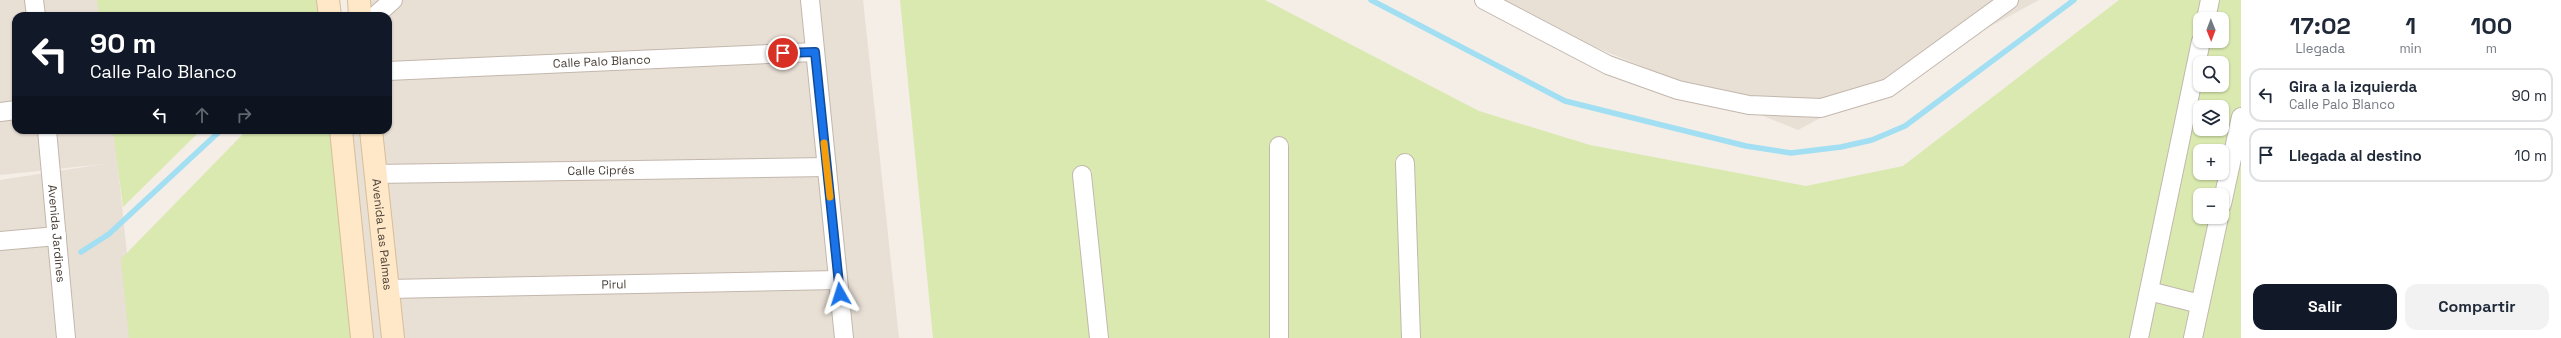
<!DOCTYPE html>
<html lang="es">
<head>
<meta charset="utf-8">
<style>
  :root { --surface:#fff; --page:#f2f2f3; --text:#1f2937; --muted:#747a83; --line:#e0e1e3; --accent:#111827 }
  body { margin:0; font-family:"Space Grotesk",sans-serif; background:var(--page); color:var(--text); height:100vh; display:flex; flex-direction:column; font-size:15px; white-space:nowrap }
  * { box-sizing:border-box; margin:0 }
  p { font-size:13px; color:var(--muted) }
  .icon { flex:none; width:22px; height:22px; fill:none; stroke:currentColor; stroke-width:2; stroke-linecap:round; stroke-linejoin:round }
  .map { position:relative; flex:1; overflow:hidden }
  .panel { display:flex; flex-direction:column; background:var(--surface); width:320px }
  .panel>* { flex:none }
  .top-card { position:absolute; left:12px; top:12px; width:380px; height:122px; border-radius:12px; box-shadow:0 1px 3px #0004; background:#111827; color:#fff; overflow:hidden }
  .needle { width:26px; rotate:179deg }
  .fabs { position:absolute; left:2193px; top:12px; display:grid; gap:8px }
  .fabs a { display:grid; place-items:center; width:36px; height:36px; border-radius:8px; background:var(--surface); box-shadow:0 1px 3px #0004; font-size:20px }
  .pin { position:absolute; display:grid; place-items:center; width:34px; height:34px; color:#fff; margin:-17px; border:2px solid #fff; border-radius:50%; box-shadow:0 1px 4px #0007 }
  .me { position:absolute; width:44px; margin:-22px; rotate:354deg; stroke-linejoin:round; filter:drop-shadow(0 0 3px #0008) }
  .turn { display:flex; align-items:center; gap:14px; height:84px; padding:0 12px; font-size:18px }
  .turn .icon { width:52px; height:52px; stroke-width:2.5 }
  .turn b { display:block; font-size:28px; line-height:34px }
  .lanes { display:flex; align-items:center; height:38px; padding:0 12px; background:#0003; justify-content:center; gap:20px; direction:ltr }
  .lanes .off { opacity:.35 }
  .eta { display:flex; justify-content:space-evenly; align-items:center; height:68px; text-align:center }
  .eta b { font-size:24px; font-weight:700; line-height:28px }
  .primary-button { display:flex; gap:8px; margin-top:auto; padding:8px 12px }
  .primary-button a { flex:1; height:46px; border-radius:12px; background:var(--accent); color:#fff; font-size:16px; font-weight:700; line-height:46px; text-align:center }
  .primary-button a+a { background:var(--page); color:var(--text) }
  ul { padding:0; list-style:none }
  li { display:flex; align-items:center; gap:12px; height:54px; margin:0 8px 6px; padding:0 4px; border:2px solid var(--line); border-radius:12px }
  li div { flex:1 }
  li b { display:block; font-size:15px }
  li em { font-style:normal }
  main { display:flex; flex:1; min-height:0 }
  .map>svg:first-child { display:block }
</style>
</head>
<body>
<main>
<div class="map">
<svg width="2241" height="338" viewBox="0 0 2241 338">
  <rect width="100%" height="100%" fill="#f4eee7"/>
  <path fill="#e8dfd5" d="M0 0H100L101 16H16V130H114L127 254 247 130H388V16H357L372 0H863L899 338H0V180L104 164 0 175Z
    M1480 0H2039L1798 130Z"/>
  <path fill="#d9e9af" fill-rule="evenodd" d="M97 0H316L318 16H99Z
    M900 0H1265L1479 111 1590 145 1806 186 1903 166 2119 0H2241V338H933ZM2200 19H2222V41H2200ZM2200 63H2222V85H2200ZM2200 107H2222V129H2200ZM2200 151H2222V173H2200ZM2200 195H2222V217H2200Z
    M113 130H201L123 207Z
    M247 130H330L351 338H129L121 259Z"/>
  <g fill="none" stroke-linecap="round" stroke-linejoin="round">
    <path stroke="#a2dff2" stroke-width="5.5" d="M1371 0 1565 101 1746 146 1791 153 1841 147 1872 140 1905 126 2074 0
      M81 252 109 234 221 130"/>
    <defs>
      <g id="street">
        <path d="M34 0 36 16"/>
        <path d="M810 0 844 338"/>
        <path d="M1484 0 1608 65 1678 90 1749 105 1821 108 1888 88 2009 0"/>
        <path d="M375 16 393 0"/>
        <path d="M2206 19 2210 0"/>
        <path id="s1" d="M388 71 815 52"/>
        <path d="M0 112 16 110"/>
        <path id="s2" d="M47 130 66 338"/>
        <path d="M1279 146V338"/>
        <path d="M1405 163 1411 338"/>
        <path id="s3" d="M375 174 827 167"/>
        <path d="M1082 175 1099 338"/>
        <path d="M2222 204 2241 117"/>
        <path d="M0 241 57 236"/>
        <path id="s4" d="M389 289 838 280"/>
        <path d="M2149 291 2200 304"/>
        <path d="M2139 338 2201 41"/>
        <path d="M2193 338 2219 217"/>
      </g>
      <g id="secondary">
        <path d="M328 0 330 16"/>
        <path d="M359 0 360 16"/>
        <path d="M341 130 362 338"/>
        <path id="s5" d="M371 130 393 338"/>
      </g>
    </defs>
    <use href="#street" stroke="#c3b7ad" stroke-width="20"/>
    <use href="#secondary" stroke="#d8bd98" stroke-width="24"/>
    <use href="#street" stroke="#fff" stroke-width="18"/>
    <use href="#secondary" stroke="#ffe8c7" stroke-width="22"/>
  </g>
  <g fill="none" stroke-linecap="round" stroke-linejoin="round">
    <defs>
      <path id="route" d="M783 53 815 52 840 294"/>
    </defs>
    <use href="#route" stroke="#114b97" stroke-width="10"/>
    <use href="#route" stroke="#1a73e8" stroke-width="7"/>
    <path stroke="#f59e0b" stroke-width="7" d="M824 143 830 197"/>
  </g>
  <g text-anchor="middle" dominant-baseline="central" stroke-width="3" stroke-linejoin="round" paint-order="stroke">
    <g font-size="12" fill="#483e36" stroke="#fff">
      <text stroke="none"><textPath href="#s1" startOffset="214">Calle Palo Blanco</textPath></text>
      <text stroke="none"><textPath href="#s3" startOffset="226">Calle Ciprés</textPath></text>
      <text stroke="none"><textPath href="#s2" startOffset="104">Avenida Jardines</textPath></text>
      <text stroke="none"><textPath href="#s5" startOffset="105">Avenida Las Palmas</textPath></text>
      <text stroke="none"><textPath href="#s4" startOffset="225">Pirul</textPath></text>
    </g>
  </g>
</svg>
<div class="fabs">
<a><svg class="needle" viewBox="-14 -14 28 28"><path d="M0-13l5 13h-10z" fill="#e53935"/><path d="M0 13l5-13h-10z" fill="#747a83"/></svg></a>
<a><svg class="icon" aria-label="search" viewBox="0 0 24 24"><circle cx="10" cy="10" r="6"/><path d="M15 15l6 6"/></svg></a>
<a><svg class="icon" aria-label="layers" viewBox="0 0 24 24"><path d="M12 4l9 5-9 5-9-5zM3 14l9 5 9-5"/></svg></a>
<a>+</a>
<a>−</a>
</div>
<div class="pin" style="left:783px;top:53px;background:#d93025"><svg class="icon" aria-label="arrive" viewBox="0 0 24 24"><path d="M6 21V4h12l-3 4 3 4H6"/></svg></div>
<svg class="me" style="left:840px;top:294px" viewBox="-20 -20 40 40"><path d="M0-17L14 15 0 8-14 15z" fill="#1a73e8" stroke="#fff" stroke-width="4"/></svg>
<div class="top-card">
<div class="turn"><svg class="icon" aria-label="left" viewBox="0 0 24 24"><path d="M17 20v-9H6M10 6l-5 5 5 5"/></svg><div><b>90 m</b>Calle Palo Blanco</div></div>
<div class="lanes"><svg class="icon" aria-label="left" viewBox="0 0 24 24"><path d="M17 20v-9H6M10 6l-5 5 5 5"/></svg><svg class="icon off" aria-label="ahead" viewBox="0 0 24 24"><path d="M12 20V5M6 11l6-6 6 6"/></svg><svg class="icon off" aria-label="right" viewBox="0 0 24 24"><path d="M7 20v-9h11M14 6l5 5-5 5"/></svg></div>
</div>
</div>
<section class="panel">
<div class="eta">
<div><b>17:02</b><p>Llegada</p></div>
<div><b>1</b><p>min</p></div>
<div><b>100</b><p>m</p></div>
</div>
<ul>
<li><svg class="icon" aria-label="left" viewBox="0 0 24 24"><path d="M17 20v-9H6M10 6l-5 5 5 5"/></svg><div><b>Gira a la izquierda</b><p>Calle Palo Blanco</p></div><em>90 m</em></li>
<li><svg class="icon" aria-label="arrive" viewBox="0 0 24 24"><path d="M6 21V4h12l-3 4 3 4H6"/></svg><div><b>Llegada al destino</b></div><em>10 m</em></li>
</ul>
<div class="primary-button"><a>Salir</a><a>Compartir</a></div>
</section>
</main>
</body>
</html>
